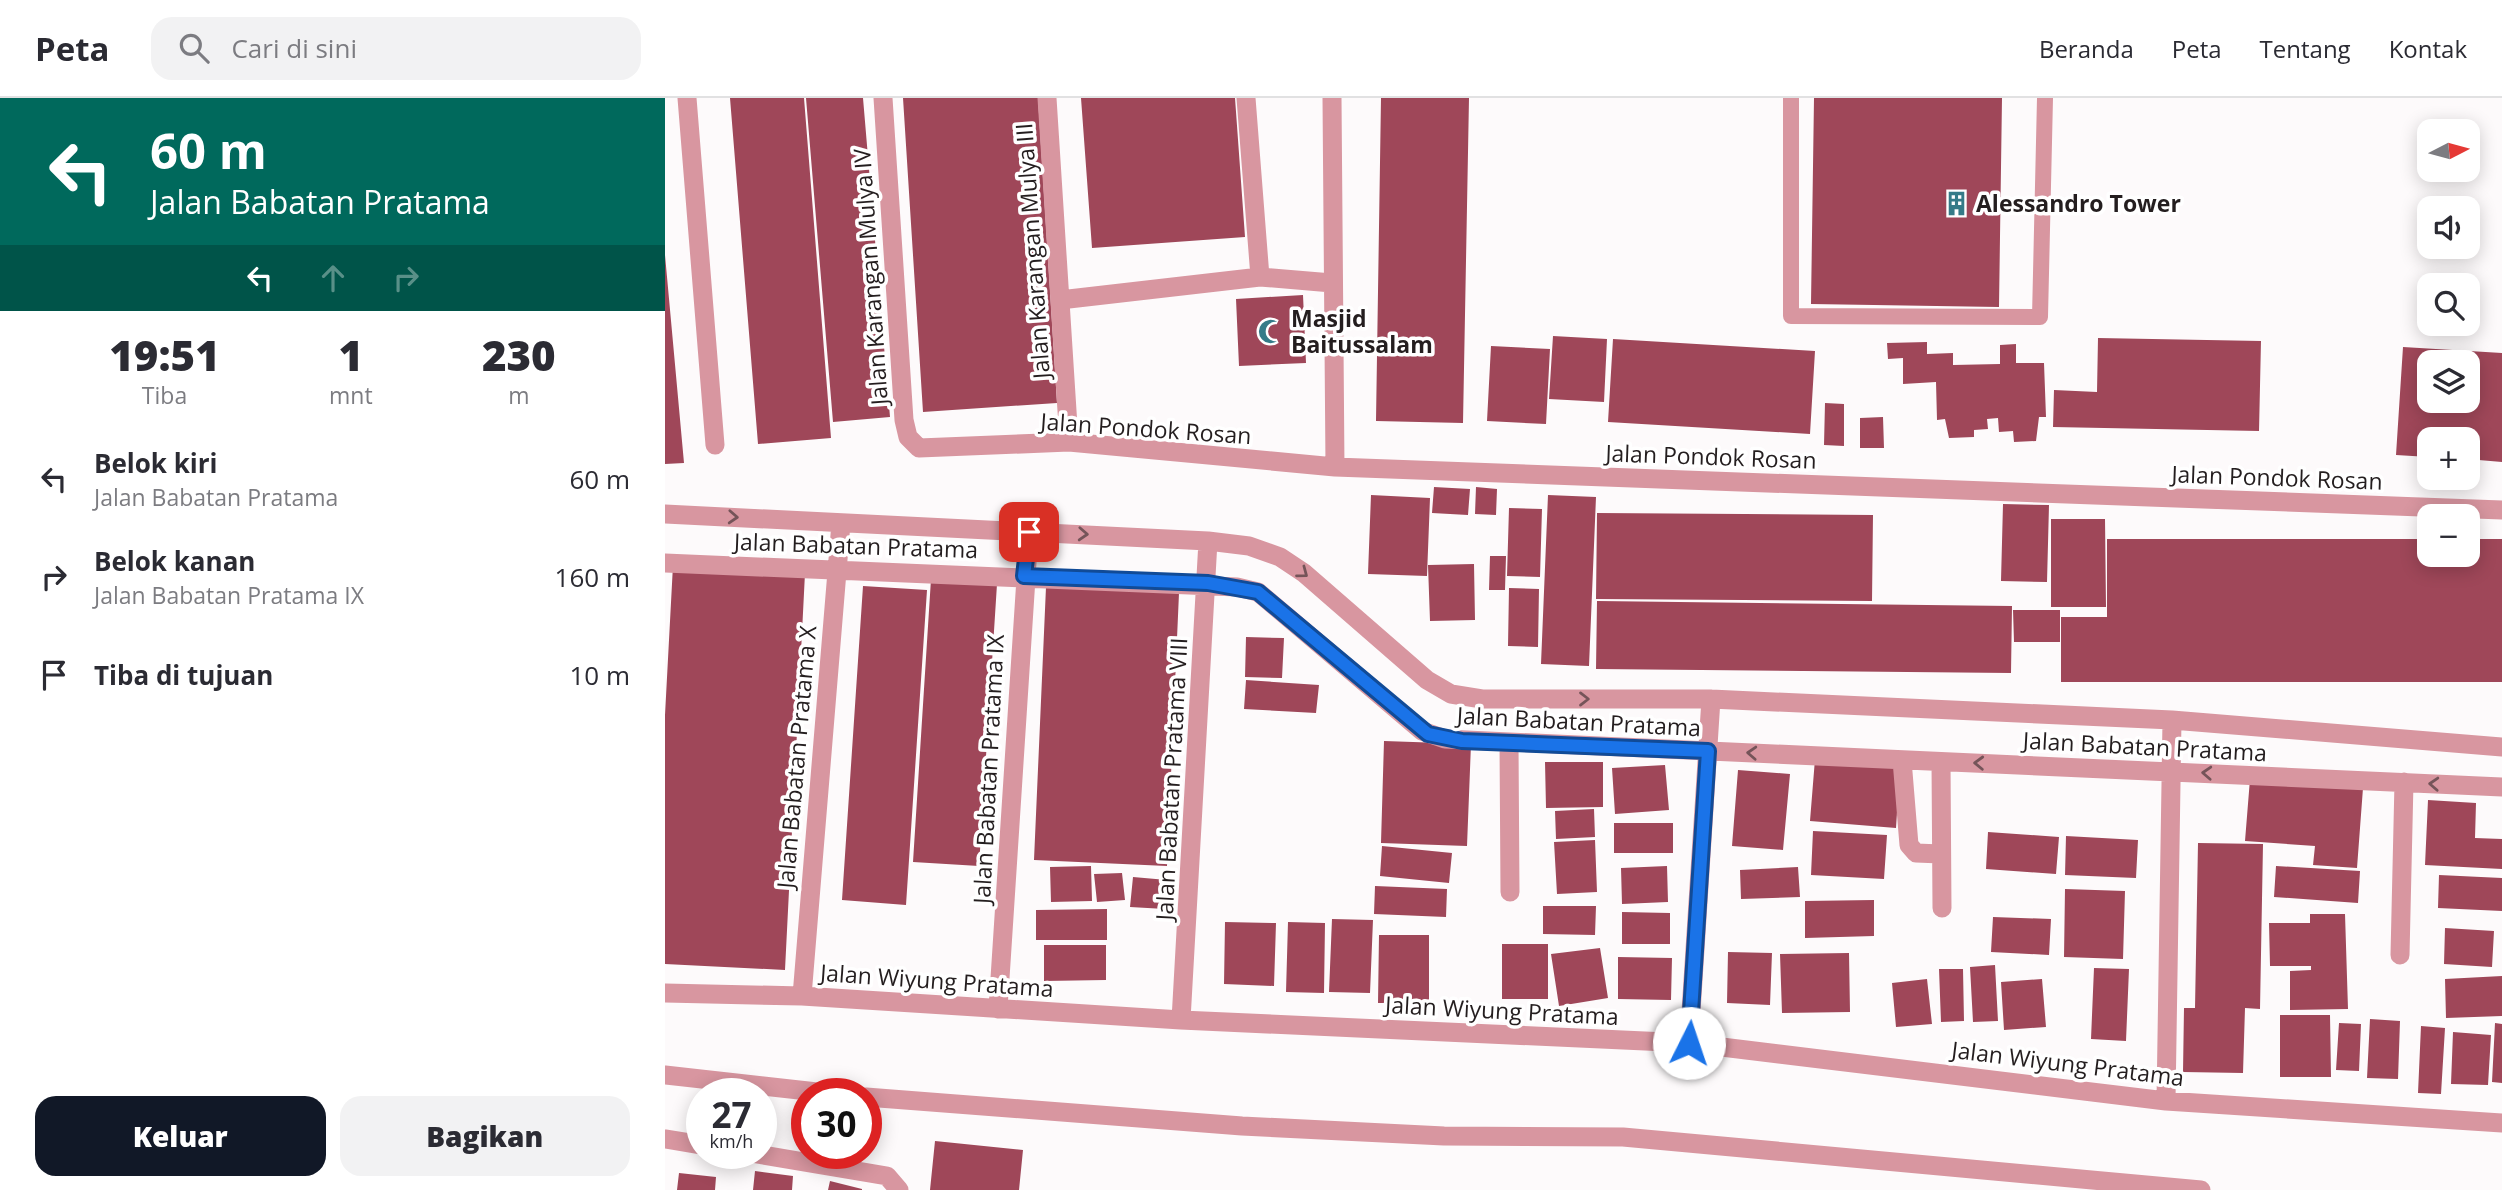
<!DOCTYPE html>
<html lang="id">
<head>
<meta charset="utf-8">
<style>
  :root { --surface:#fff; --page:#f2f2f3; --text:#2b2b33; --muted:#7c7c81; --line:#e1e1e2; --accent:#111827 }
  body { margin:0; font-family:"Open Sans",sans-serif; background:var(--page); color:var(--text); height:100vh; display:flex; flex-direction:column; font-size:26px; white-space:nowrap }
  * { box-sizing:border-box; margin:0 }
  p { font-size:23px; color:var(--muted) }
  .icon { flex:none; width:38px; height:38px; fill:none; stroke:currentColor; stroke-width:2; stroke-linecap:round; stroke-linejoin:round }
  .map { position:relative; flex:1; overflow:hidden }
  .sheet { display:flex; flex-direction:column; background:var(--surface); width:665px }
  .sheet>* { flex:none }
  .guide { background:#00695c; color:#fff; overflow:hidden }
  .needle { width:46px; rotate:84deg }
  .tools { position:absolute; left:1752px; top:21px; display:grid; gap:14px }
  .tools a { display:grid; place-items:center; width:63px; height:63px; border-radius:14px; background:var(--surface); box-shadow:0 4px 18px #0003; font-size:35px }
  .speed { position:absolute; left:21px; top:980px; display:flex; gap:14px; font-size:35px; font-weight:700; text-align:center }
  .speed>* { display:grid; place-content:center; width:91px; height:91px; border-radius:50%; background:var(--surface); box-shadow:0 4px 18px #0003; line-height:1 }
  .speed small { font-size:18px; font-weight:400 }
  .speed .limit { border:10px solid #d22; background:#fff; color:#111 }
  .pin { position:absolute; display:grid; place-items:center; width:60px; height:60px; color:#fff; margin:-30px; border-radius:14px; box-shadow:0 4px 10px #0006 }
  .me { position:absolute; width:77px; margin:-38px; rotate:4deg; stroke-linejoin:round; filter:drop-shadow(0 0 5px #0008) }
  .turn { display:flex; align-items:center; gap:24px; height:147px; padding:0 35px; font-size:32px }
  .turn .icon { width:91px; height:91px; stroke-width:2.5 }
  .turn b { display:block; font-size:49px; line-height:60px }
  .lanes { display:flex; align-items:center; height:66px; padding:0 35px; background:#0003; justify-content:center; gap:35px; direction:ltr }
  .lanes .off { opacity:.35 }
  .eta { display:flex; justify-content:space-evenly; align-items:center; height:119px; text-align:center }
  .eta b { font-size:42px; font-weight:800; line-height:49px }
  .cta { display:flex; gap:14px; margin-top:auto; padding:14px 35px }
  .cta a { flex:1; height:80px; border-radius:21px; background:var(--accent); color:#fff; font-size:28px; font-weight:800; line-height:80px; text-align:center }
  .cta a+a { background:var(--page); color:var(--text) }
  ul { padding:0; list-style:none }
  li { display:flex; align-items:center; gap:21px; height:98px; padding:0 35px }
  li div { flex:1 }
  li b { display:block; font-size:26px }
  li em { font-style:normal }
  header { display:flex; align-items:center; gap:42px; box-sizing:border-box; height:98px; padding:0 35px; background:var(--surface); border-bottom:2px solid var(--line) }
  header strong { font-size:33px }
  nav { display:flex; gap:38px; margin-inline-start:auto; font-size:24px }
  .search { width:490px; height:63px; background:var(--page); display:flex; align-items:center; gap:18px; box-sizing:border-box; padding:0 24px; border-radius:21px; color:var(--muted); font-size:26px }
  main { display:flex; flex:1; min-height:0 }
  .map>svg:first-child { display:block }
</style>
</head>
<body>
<header>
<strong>Peta</strong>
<div class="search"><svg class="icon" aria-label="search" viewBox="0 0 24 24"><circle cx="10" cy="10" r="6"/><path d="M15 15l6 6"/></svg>Cari di sini</div>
<nav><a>Beranda</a><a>Peta</a><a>Tentang</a><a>Kontak</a></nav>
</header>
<main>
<section class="sheet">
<div class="guide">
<div class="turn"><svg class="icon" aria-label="left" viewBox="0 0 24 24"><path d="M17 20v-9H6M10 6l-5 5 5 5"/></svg><div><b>60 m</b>Jalan Babatan Pratama</div></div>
<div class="lanes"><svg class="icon" aria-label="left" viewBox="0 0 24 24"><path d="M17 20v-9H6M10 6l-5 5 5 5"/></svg><svg class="icon off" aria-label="ahead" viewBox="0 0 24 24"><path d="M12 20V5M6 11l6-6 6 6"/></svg><svg class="icon off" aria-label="right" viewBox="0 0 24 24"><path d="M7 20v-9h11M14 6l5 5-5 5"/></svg></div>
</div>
<div class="eta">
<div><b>19:51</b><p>Tiba</p></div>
<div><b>1</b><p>mnt</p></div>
<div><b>230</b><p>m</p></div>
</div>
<ul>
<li><svg class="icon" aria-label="left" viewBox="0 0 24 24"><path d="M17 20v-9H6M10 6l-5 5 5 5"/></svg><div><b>Belok kiri</b><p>Jalan Babatan Pratama</p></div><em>60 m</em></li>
<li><svg class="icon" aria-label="right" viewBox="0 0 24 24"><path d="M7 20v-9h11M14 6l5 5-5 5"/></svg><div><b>Belok kanan</b><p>Jalan Babatan Pratama IX</p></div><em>160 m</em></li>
<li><svg class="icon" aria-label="arrive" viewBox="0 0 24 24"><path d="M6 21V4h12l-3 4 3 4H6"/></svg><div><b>Tiba di tujuan</b></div><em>10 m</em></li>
</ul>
<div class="cta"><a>Keluar</a><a>Bagikan</a></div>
</section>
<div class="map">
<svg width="1837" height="1092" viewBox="0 0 1837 1092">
  <rect width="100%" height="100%" fill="#fdfafb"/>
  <path fill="#9f4759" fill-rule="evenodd" d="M65 0H139L166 340 93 346Z
    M141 0H198L225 319 168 324Z
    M238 0H373L392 305 258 314Z
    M416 0H570L580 139 427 150Z
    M716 0H804L798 325 711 323Z
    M1149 0H1337L1334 209 1146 206Z
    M0 157 19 365 0 366Z
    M638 197 641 265 574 268 571 201Z
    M888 238 942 241 939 304 884 301Z
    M1433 240 1596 243 1594 333 1388 329 1389 292 1432 294Z
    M948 241 1150 253 1145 336 943 324Z
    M1262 244V256L1288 255V267L1335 266V247L1351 246V265H1379L1381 319H1374L1371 343 1349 344 1348 333 1334 334 1333 320 1322 321 1323 331 1309 332V339L1284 340 1280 321 1272 322 1271 284 1238 286V260L1223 261 1222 245Z
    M826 248 885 251 881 326 822 323Z
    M1738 249 1837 255V364L1802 361V341H1764V359L1731 357ZM1764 264H1802V303H1764Z
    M1160 305 1179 306V348L1159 347Z
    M1218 319 1219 350H1195V320Z
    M769 389 805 391 803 417 767 415Z
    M811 389 832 391 831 417 810 416Z
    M706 397 765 400 762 478 703 476Z
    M883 397 931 399 924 568 876 566Z
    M1338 406 1384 407 1382 484 1336 483Z
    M844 410 877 411 875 479 842 478Z
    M932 415 1208 417 1207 503 931 501Z
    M1386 421H1440L1441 509H1386Z
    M1442 441H1764V457H1802V441H1837V584H1396V519H1442Z
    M825 458H841L840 492H824Z
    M809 466 810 522 765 523 763 467Z
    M8 467 140 475 120 872 0 866V617Z
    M266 481 332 486 314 768 248 764Z
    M198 488 262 492 241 807 177 802Z
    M381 489 514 495 502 768 369 762Z
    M844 490 874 491 873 549 843 548Z
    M932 503 1347 508 1346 575 931 571Z
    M1348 512H1395V544H1349Z
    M581 539 619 540 617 580 580 579Z
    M581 582 654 587 651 615 579 611Z
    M719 643 806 646 802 748 716 745Z
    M1150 661 1235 667 1231 730 1145 723Z
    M880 664H938V709L881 710Z
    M1000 667 1004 712 950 716 947 670Z
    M1073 672 1125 676 1118 752 1067 748Z
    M1585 681 1698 690 1692 770 1648 767 1650 748 1580 743Z
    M1763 702 1811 705 1810 740 1837 741V771L1760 767Z
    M929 711 930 739 891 741 890 713Z
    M949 725H1008V755H949Z
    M1148 733 1222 737 1219 781 1146 777Z
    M1323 734 1394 739 1391 776 1321 771Z
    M1401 738 1473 742 1471 780 1400 777Z
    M930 742 932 794 892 796 889 744Z
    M1533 745 1598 746 1595 911 1580 910 1578 975 1518 974 1519 910H1530Z
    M717 748 787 755 784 785 715 778Z
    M426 768 427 803 386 804 385 769Z
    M1002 768 1003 804 957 806 956 770Z
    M1611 768 1695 773 1693 805 1609 799Z
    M1133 769 1135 799 1076 801 1075 772Z
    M457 775 460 802 432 804 429 776Z
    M1774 777 1837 780V813L1773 810Z
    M468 779 502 782 500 811 465 809Z
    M710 788 782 791 781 819 709 816Z
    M1400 791 1460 793 1458 861 1399 859Z
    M1209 802V838L1140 840V803Z
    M878 808H931L930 837 878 836Z
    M442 811V842H371V812Z
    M957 814 1005 815V846H957Z
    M1645 816H1680L1683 911 1625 912V873L1646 872V868H1605L1604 825H1645Z
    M1328 819 1386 821 1384 857 1326 854Z
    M667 821 708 822 705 895 664 894Z
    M560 824 611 825 609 888 559 886Z
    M623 824 660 825 659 895 621 894Z
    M1780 830 1829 833 1827 869 1779 866Z
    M714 837H764V905H713Z
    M837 846H883V901H837Z
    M379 847H441V882L379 883Z
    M935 850 943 900 894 908 886 856Z
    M1063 854 1107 855 1105 907 1062 905Z
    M1184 855 1185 914 1117 915 1115 856Z
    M953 859 1007 860 1006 902 953 901Z
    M1330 867 1333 923 1308 924 1305 869Z
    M1429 870 1464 871 1461 943 1426 941Z
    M1274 871H1298L1299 923 1276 924Z
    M1837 878V918L1781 920 1780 881Z
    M1262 881 1267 926 1231 929 1227 885Z
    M1377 881 1381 929 1339 932 1336 884Z
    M1615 917H1665L1666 979H1615Z
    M1705 921 1735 923 1733 981 1702 980Z
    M1674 925 1696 926 1694 973 1671 972Z
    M1830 925 1837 926V985L1827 984Z
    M1756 928 1780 930 1776 996 1753 995Z
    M1788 934 1826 937 1823 987 1786 986Z
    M270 1043 358 1052 354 1092H265Z
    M90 1073 128 1078 127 1092H88Z
    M14 1075 51 1079 50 1092H12Z
    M165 1083 197 1091V1092H163Z"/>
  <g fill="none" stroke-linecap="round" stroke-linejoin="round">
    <path stroke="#d896a0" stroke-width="16" d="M1126 0V218L1375 219 1380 0"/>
    <path stroke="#d896a0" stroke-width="19" d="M22 0 50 347
      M218 0 239 322 243 339 254 350 404 344 670 369 1837 412
      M382 0 404 344
      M581 0 595 179
      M667 0 670 369
      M395 202 595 179 667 185
      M0 416 543 443 584 448 615 459 639 475 762 582 786 596 817 601H1046L1507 622 1837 649
      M0 465 572 489 593 494 757 633 780 641 1837 689
      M844 645 845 794
      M1237 662 1244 747 1251 755 1276 756
      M1276 664 1277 810
      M1735 857 1739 684
      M0 895 137 898 516 922 1024 945 1501 1003 1837 1025
      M137 898 176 425
      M333 911 364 434
      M516 922 543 443
      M1024 945 1046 601
      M1501 1003 1507 622
      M0 1041 37 1047
      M86 1055 222 1078 234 1092"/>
    <path stroke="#d896a0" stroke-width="19" d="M0 977 170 996
      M201 999 577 1028 779 1038 958 1039 1536 1092"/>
  </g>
  <defs><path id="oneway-chevron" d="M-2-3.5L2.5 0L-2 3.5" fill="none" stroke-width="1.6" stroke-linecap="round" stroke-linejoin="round" transform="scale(1.75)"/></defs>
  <g stroke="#755459">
    <use href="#oneway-chevron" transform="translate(68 419) rotate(3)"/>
    <use href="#oneway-chevron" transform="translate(418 436) rotate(3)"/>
    <use href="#oneway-chevron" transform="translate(638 475) rotate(37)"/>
    <use href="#oneway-chevron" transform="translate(919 601)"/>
    <use href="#oneway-chevron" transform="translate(1087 655) rotate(-177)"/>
    <use href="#oneway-chevron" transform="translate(1314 665) rotate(-178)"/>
    <use href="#oneway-chevron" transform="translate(1542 675) rotate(-177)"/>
    <use href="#oneway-chevron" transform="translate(1769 686) rotate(-177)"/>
  </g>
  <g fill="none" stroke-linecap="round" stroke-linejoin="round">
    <defs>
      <path id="route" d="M364 434 359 478 543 485 593 494 763 636 797 643 1043 653 1024 945"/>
    </defs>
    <use href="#route" stroke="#114b97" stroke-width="18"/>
    <use href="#route" stroke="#1a73e8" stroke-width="12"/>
  </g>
  <defs>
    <symbol id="building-bare" viewBox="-9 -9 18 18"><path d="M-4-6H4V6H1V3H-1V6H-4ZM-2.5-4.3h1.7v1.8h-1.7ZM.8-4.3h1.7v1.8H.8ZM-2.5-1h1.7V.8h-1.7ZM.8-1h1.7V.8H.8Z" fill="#357b88" stroke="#fff" stroke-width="2.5" paint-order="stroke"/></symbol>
    <symbol id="mosque-bare" viewBox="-9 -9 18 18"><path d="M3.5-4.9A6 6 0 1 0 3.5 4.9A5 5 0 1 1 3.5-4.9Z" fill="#357b88" stroke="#fff" stroke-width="2.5" paint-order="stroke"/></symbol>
  </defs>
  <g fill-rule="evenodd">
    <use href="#building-bare" x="1274" y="88" width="35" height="35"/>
    <use href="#mosque-bare" x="588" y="216" width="35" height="35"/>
  </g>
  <g text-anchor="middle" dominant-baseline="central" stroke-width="7" stroke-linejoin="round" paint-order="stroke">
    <g font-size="23" font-weight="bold" fill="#241e1f" stroke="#fff" text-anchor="start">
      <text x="1311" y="105">Alessandro Tower</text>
      <text x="626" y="220">Masjid<tspan x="626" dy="26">Baitussalam</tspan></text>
    </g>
    <g font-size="23" fill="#241e1f" stroke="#fff">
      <text transform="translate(367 153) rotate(-94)">Jalan Karangan Mulya III</text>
      <text transform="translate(205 179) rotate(-94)">Jalan Karangan Mulya IV</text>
      <text transform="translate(481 330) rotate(4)">Jalan Pondok Rosan</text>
      <text transform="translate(1046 358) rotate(2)">Jalan Pondok Rosan</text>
      <text transform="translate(1612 379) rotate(2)">Jalan Pondok Rosan</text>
      <text transform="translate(191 447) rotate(2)">Jalan Babatan Pratama</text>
      <text transform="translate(914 623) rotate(3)">Jalan Babatan Pratama</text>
      <text transform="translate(1480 648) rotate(3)">Jalan Babatan Pratama</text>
      <text transform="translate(131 659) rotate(-85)">Jalan Babatan Pratama X</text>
      <text transform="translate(323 671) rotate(-87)">Jalan Babatan Pratama IX</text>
      <text transform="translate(506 681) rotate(-87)">Jalan Babatan Pratama VIII</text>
      <text transform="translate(272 882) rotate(4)">Jalan Wiyung Pratama</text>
      <text transform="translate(837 912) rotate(3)">Jalan Wiyung Pratama</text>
      <text transform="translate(1403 965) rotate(7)">Jalan Wiyung Pratama</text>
    </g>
  </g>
</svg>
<div class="tools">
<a><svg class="needle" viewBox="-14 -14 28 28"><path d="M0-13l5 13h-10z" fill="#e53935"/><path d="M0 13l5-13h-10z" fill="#7c7c81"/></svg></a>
<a><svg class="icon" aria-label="sound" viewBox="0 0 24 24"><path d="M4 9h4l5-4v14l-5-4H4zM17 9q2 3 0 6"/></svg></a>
<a><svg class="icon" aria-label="search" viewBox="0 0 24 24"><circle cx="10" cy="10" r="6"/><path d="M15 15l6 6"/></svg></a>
<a><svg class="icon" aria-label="layers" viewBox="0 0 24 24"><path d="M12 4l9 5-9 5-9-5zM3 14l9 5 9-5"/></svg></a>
<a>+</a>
<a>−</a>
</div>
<div class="speed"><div>27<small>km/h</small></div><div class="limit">30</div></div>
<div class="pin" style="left:364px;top:434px;background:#d93025"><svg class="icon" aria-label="arrive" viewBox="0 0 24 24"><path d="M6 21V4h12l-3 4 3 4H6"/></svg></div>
<svg class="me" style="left:1024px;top:945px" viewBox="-20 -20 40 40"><circle r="19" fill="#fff"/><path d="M0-13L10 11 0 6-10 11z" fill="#1a73e8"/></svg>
</div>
</main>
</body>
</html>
